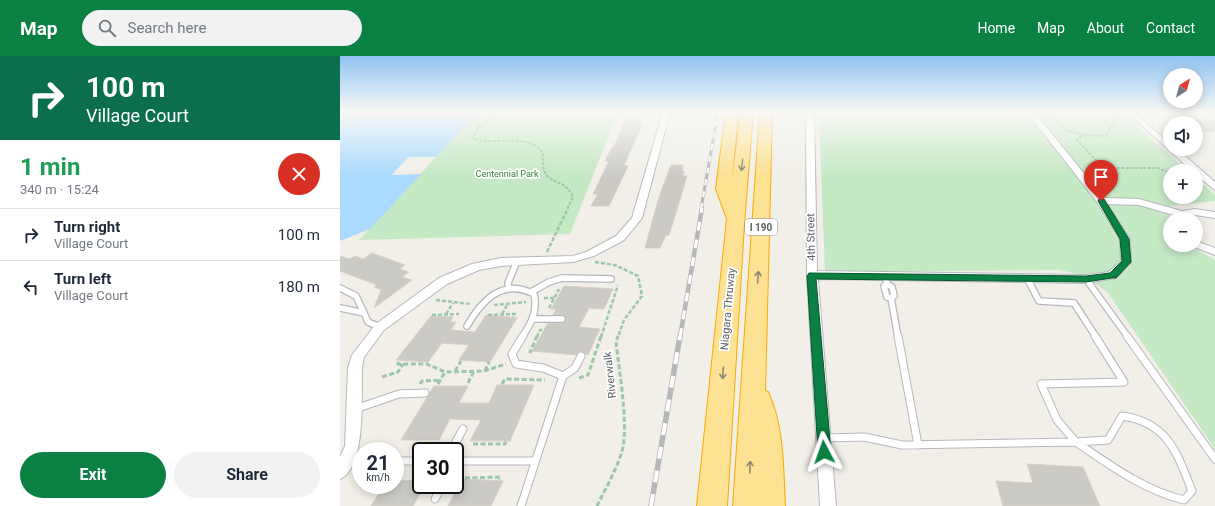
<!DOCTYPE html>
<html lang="en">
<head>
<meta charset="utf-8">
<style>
  :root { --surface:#fff; --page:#f2f2f3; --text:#1f2937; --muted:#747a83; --line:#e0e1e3; --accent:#0b8043 }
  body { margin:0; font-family:Roboto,sans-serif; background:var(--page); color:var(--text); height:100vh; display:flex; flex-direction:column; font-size:15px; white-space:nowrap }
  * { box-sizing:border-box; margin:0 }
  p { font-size:13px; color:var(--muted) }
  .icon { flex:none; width:22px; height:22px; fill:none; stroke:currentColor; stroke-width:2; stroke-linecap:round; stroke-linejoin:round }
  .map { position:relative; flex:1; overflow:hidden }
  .side { display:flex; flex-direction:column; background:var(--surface); width:340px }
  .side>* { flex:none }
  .banner { background:#0b6e4f; color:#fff; overflow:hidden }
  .needle { width:26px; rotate:36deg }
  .buttons { position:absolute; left:823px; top:12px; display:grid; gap:8px }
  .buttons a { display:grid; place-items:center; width:40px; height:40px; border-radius:50%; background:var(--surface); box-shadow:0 2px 10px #0003; font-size:20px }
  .speed { position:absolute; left:12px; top:386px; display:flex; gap:8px; font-size:20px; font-weight:700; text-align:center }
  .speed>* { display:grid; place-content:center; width:52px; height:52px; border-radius:50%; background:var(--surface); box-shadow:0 2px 10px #0003; line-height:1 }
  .speed small { font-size:10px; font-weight:400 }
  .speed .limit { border:2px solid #111; border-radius:6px; background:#fff; color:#111 }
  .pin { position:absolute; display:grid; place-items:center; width:34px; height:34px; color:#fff; margin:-41px -17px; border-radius:50% 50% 50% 0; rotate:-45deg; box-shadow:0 0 4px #0007 }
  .pin .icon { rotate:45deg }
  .me { position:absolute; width:44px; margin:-22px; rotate:356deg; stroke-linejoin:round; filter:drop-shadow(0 0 3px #0008) }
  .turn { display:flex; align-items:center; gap:14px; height:84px; padding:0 20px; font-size:18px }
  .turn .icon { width:52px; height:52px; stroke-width:2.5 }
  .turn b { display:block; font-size:28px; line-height:34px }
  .round { display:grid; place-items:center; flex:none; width:42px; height:42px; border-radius:21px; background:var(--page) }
  .overview { display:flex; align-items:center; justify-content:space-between; height:68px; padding:0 20px }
  h1 { font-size:24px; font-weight:700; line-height:30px; color:#1e9e55 }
  .button { display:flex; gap:8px; margin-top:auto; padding:8px 20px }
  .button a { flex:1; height:46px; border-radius:24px; background:var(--accent); color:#fff; font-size:16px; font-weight:700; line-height:46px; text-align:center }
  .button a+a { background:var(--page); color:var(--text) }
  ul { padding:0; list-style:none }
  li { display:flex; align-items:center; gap:12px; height:52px; padding:0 20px; border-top:1px solid var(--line) }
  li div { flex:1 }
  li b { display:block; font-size:15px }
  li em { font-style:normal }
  header { display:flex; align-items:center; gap:24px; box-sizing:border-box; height:56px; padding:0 20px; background:var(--accent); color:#fff }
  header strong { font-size:19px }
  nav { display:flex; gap:22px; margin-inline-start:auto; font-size:14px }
  .search { width:280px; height:36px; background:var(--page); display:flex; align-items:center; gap:10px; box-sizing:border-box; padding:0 14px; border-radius:22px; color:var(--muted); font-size:15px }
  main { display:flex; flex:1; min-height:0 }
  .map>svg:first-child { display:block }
</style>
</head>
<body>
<header>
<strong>Map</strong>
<div class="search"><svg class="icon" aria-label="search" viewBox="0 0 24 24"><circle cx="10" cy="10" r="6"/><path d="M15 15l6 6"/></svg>Search here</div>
<nav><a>Home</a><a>Map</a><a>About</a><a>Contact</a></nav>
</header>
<main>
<section class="side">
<div class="banner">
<div class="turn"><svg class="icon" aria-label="right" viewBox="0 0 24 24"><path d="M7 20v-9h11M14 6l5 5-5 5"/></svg><div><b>100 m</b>Village Court</div></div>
</div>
<div class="overview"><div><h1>1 min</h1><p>340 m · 15:24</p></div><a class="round" style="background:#d93025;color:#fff"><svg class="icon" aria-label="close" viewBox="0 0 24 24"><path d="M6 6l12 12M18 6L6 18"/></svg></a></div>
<ul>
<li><svg class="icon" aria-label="right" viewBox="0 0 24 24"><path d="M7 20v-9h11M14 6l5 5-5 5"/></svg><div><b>Turn right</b><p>Village Court</p></div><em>100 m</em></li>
<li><svg class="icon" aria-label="left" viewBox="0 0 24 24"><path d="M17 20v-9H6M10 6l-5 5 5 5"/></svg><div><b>Turn left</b><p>Village Court</p></div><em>180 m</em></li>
</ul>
<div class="button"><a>Exit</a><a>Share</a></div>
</section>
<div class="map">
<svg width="875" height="450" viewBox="0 0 875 450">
  <rect width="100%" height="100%" fill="#f1efe8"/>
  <path fill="#c5e8c5" d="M138 56H278L230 178 19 184Z
    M479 56H780L848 115H830V141H856V122L875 139V145L830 150V189H848L875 204V393L768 237 745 220 720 214 485 216Z"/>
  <path fill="#aadaff" d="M0 56H138L96 101H69L51 119 81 118 30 173 0 185Z"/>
  <path fill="#cccac5" stroke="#d6d1c6" d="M287 61H300L299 65H301L300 69H302L284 109 288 110 269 150H251L258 138H253L269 105H265L272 91H274Z
    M856 64 875 65V76L856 75Z
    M331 109H343L342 115H344L343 120H347L335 160 329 179H326L320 192H305L319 141Z
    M32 197 65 209 60 213 69 216 62 221 72 224 34 252 41 234 34 231 37 229 0 215V200L10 203 15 200 23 203Z
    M224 230 273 233 264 253 249 252 239 271 260 273 248 299 241 295 236 299 192 295 208 267H222L226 265 224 259H213L216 253H211Z
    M146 259 177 262 150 306 119 304 129 289 102 287 88 306 56 304 91 260 113 261 110 266H116L111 274 135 276Z
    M157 329H194L170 385H130L141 364 110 363 99 384H61L94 330H128L119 347H149Z
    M687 408 743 411 760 450H663L656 425 693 427Z
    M122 423 163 425 151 450H108Z
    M55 424 81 425V429H85L73 450H31L44 429H55Z"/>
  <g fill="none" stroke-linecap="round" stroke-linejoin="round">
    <defs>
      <path id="service-far1" d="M546 221 547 228 544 230 547 241 551 242 558 281
        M687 222 699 245 734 247 756 281
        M746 223 788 281
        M547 228 552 231 554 240 551 242
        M0 232 16 240 24 257
        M169 233 168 227 177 205
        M191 236 209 226 222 222 271 223
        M0 252 24 257 28 266 40 271
        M192 263H222
        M127 270C142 244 162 222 194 238 198 255 191 268 182 281"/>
      <path id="service" d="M183 280 172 298 176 308 203 312 223 320 235 312 241 300
        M558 280 578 389
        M787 280 875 403
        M15 353 59 338 85 337
        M782 360C827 366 837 396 852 435L844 444C803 434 770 409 736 386L768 384Z
        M484 382 524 381 562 389 736 386
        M736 386 717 364 701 328 784 326 755 280
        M111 395 123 373
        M7 405H21
        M55 405H81
        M115 405H194
        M95 443 102 429
        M181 450 223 320"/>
      <path id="minor" d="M323 56H330L302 162 284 184 254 200 233 206 161 210 139 214 107 228 44 274 24 301 22 312C21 337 27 411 0 423V401L5 390 8 312 12 299 36 268 99 222 132 208 161 202 233 200 246 196 276 180 292 162Z
        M466 56H474L477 215 746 219 769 216 781 205 780 183 757 146 687 56H694L764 142 799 143 842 155 855 153 875 156V162L855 159 841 163H832L834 159 799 149 767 148 790 183 791 206 776 222 746 227 478 223 496 450H480L467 219Z
        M787 56H794L830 88V93H837L875 126V134L856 119V115H852Z
        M856 185 875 192V199L852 190V189H856Z"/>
      <path id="motorway" d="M386 56H398L392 124 401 56H413L404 168 387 450H357L387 163 376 133Z
        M420 56H432L425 335 428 336C444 371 443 412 445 450H393Z"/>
    </defs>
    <use href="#service-far1" stroke="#b5b8bc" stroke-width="8"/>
    <use href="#service" stroke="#b5b8bc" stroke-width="9"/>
    <use href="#minor" stroke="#b5b8bc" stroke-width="2"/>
    <use href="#motorway" stroke="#f9ab00" stroke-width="2"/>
    <path stroke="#9cc7a9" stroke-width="2" stroke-dasharray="3 1.5" stroke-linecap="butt" d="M158 56 139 71 132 82C154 91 187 75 203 97 200 135 223 117 233 141L227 153
      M705 56 726 74 744 79 737 84 763 112V118L754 122
      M744 79 766 80 774 67 775 56
      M763 112H818L830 117"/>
    <path stroke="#9cc7a9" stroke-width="2.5" stroke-dasharray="4 2" stroke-linecap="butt" d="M207 196 228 152
      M255 206 275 209 298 220 302 240 284 264 278 281
      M204 242H214
      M96 244 131 248
      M154 249 186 246
      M209 252 219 233
      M106 258 113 247
      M162 258 167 249
      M92 259 119 258
      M148 259 175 258 173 261
      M197 281 200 274H203
      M261 281 278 229"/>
    <path stroke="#9cc7a9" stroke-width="3" stroke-dasharray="5 2.5" stroke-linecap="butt" d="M192 295 190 296 197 280
      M59 306 58 308H87L105 316 144 315 166 308
      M115 315 121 305
      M145 315 149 306
      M42 321 58 316 63 308
      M239 322 248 319 261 280
      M128 327 134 315
      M80 328 82 325 101 324
      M98 328 105 316
      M162 328 165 323 205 324
      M133 388H165L166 386
      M125 422 160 421 159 424
      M257 450C266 431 278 412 283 391 288 365 279 313 276 286L278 280"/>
    <use href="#service-far1" stroke="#fff" stroke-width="5.5"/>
    <use href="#service" stroke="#fff" stroke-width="7"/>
    <use href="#minor" fill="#fff" fill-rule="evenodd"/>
    <use href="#motorway" fill="#fde293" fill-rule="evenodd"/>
    <defs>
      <path id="rail-far2" d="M361 153 378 56"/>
      <path id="rail-far1" d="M340 281 362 152"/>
      <path id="rail" d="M311 450 340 280"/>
    </defs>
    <use href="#rail-far2" stroke="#b6b7b8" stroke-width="3"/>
    <use href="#rail-far1" stroke="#b6b7b8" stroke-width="4.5"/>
    <use href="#rail" stroke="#b6b7b8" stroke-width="5.5"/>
    <use href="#rail-far2" stroke="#fff" stroke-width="2" stroke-dasharray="6" stroke-linecap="butt"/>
    <use href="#rail-far1" stroke="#fff" stroke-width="3" stroke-dasharray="9" stroke-linecap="butt"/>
    <use href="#rail" stroke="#fff" stroke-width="4" stroke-dasharray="12" stroke-linecap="butt"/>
  </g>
  <defs><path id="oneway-shaft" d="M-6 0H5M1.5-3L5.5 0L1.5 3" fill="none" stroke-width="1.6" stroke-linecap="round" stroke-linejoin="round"/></defs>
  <g stroke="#8e8975">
    <use href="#oneway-shaft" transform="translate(402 109) rotate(96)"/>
    <use href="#oneway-shaft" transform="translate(418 221) rotate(-86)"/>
    <use href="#oneway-shaft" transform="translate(383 317) rotate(94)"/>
    <use href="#oneway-shaft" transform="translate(410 411) rotate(-88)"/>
  </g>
  <linearGradient id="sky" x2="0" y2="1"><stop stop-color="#8fc3f1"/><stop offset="0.47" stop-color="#f9f8f5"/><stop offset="1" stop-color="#f9f8f5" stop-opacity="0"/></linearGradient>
  <rect width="875" height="119" fill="url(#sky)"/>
  <path fill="#0b8043" stroke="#07532c" d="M759 143H764L789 183 791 206 776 222H772L746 226 476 223 491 396 489 400 484 401 480 400 478 396 467 220 469 217 746 220 770 217 782 205 780 183 758 145Z"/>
  <g text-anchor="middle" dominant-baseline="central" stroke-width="3.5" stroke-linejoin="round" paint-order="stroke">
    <g font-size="9" fill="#348238" stroke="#fff">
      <text x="167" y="118">Centennial Park</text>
    </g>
    <rect fill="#fff" stroke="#8f9295" stroke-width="1" x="405" y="163" width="32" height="16" rx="3"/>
    <g font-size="10" font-weight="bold" fill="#5f6368">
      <text x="421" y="171">I 190</text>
    </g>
    <g font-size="11" fill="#5f6368" stroke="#fff">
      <text transform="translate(471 181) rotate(-91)">4th Street</text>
      <text transform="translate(388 253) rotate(-85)">Niagara Thruway</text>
      <text transform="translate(270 319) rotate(-96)">Riverwalk</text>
    </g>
  </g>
</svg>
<div class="buttons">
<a><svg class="needle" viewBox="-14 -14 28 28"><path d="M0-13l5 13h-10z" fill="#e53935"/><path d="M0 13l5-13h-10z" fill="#747a83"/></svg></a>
<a><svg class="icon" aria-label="sound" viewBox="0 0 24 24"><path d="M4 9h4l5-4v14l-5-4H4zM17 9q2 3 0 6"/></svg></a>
<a>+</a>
<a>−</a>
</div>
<div class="speed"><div>21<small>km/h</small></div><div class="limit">30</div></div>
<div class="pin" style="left:761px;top:145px;background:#d93025"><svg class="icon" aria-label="arrive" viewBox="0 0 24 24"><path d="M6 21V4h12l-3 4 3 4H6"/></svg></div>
<svg class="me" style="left:484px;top:396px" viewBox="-20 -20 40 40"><path d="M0-17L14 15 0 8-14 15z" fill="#0b8043" stroke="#fff" stroke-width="4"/></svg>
</div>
</main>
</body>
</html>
